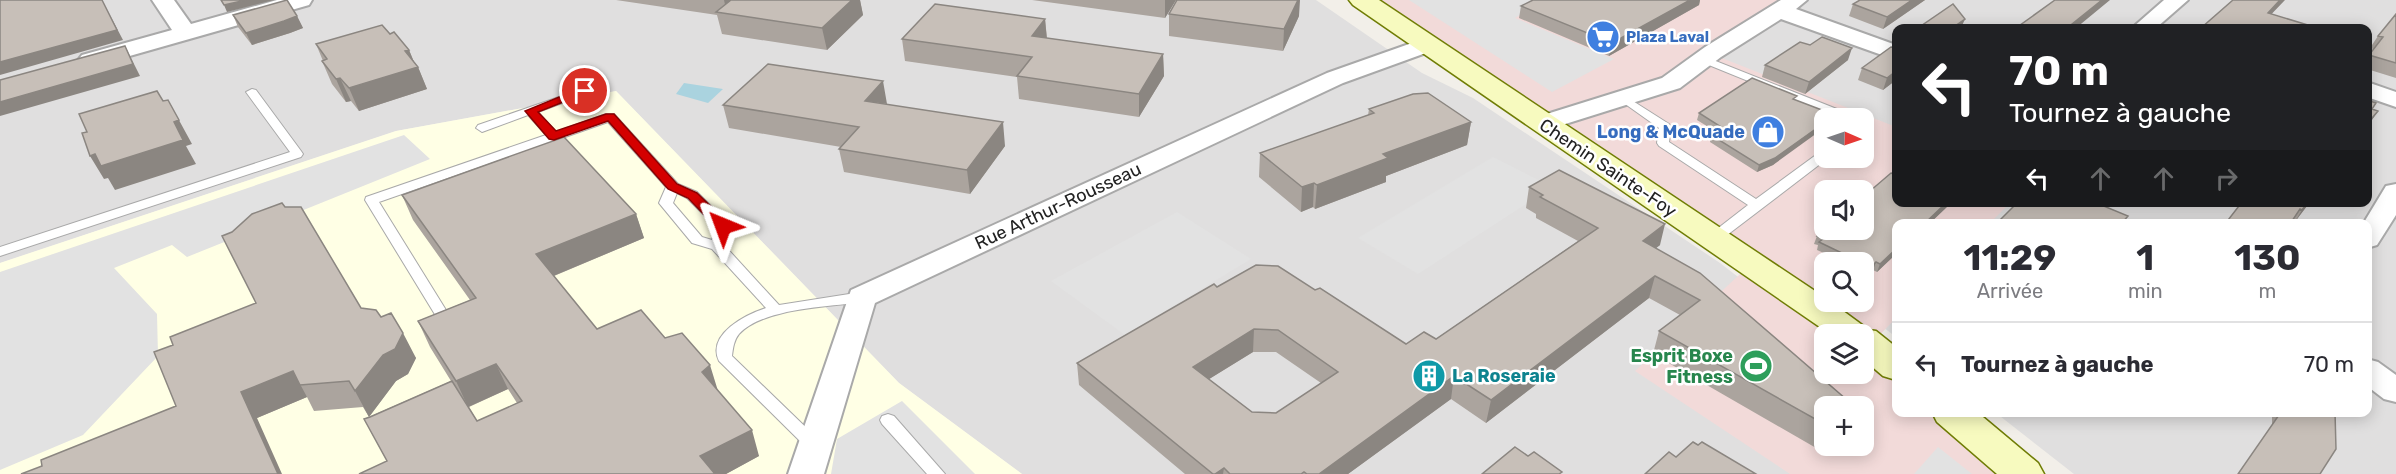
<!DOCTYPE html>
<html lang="fr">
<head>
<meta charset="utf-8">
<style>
  :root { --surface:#fff; --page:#f7f7f7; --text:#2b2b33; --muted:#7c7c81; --line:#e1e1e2 }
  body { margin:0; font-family:Rubik,sans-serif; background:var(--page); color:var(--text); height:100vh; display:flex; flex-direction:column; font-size:22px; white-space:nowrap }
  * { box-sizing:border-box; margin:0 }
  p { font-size:20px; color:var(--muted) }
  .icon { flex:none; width:33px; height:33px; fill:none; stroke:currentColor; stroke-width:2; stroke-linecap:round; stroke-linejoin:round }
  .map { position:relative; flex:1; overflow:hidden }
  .details { position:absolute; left:1892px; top:219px; width:480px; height:198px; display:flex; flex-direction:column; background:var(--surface); border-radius:12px; box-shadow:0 3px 15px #0003 }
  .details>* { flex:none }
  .banner { position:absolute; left:1892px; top:24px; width:480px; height:183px; border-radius:12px; box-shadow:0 3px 15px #0003; background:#202124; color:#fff; overflow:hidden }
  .needle { width:39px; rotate:92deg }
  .controls { position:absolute; left:1814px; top:108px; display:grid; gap:12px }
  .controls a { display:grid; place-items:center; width:60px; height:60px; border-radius:12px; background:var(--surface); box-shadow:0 3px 15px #0003; font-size:30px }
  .pin { position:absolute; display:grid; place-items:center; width:51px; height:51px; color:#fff; margin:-26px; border:3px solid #fff; border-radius:50%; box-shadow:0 2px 6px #0007 }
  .me { position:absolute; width:66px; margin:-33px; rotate:316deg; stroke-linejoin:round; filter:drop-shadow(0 0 4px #0008) }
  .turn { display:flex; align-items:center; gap:21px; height:126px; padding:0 18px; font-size:27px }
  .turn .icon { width:78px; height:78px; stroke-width:2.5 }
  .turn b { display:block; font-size:42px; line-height:51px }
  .lanes { display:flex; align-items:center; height:57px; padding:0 18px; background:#0003; justify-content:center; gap:30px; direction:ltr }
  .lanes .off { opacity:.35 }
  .eta { display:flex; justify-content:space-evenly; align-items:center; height:102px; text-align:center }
  .eta b { font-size:36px; font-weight:700; line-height:42px }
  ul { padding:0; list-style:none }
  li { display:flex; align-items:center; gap:18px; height:84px; padding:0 18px; border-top:2px solid var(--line) }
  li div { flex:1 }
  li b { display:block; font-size:22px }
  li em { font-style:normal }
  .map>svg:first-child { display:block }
</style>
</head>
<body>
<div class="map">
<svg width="2396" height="474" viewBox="0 0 2396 474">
  <rect width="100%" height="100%" fill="#f2efe9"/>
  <path fill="#e0dfdf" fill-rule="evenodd" d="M0 0H1316L1422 73 1473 98 1720 263 1824 343V374L1896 412 1985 474H1022L899 383 616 91 396 131 0 263ZM1824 406H1863V446H1824Z
    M1800 0H2396V474H2074L1996 413 2367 412V224H1896V337L1863 312V262H1824L1626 81ZM1896 28H2367V202H1896ZM1824 118H1863V158H1824ZM1824 190H1863V230H1824Z"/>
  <path fill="#f2dad9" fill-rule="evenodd" d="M1362 0H1800L1779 13 1699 49 1896 127V202L2010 203 1990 223 1896 224V318L1870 345 1896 367V412L1951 413 2024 474H1790L1635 371 1750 265ZM1824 118H1863V158H1824ZM1824 190H1863V230H1824ZM1824 262H1863V302H1824ZM1824 334H1863V374H1824ZM1824 406H1863V446H1824Z"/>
  <path fill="#ffffe5" d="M616 91 899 383 1022 474H0V263L396 131Z"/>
  <path fill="#e2e2e2" d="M1409 0H1546L1515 18 1614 59 1552 92Z
    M404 135 430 159 187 257 172 245 114 268 157 314 158 356 83 435 0 470V272Z
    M1493 157 1552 187 1418 274 1358 238Z
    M1177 212 1251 259 1125 335 1051 281Z
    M902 401 975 474H831L837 439Z
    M1938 447 1972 474H1914Z"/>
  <path fill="#aad3df" d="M684 83 723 89 708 103 676 94Z"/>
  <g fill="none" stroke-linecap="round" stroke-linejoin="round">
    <defs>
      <path id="lane" d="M1703 56 1852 115 1854 118H1839L1699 61V57Z
        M585 88 591 91 589 93 538 112 556 132 606 114H614L678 184 697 192 728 223 730 226 724 245 779 305 862 292 867 294 869 297 867 300 862 302C829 307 763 308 739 334 734 340 733 348 732 356L820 441 822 445 820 449 814 451 808 449 719 361C706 334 747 314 766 308L712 249 692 243 659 203 666 187 608 122 379 202 454 323 452 326H442L365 200 366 197 546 135 528 115 482 132 476 128 478 125ZM677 193 687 198 716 227 712 240 702 237 673 203Z
        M252 89 256 90 301 151 303 154 301 157 0 256V247L290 152 246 92Z
        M1625 96 1669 124 1671 127 1669 142 1756 199 1820 152 1824 151V158H1828L1718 242H1708L1706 239 1708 236 1748 205 1659 146 1657 143 1659 128 1621 101 1619 99 1621 97Z
        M1863 121 1867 122 1869 127 1863 131Z
        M888 414 894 416 945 474H927L882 424 880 420 882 416Z"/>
      <path id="street" d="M152 0H174L191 24 277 0H312L309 5 98 65H82L78 60 82 55 172 30Z
        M1781 0H1807L1796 9 1896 45V60L1781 19 1721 57 1680 88 1543 131 1534 128 1530 123 1534 118 1662 78 1705 47Z
        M2164 0H2188L2156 28H2132Z
        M1426 38 1434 40 1437 45 1434 50 1343 83 875 303 824 474H788L851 290 1327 73Z
        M2367 82 2396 92V107L2367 97Z
        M2396 184V215L2377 245 2367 248V224H2363L2386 186Z
        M2367 359 2378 362 2396 375V402L2384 399 2367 386Z"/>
      <path id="secondary" d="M1349 0H1379L1824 297V302H1831L1869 330 1876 331 1896 347V380L1883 376 1863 359V334H1830L1353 5Z
        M1932 412H1977L2038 463 2044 474H1997L1937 422Z"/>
    </defs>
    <use href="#lane" stroke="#a9a9a9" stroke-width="2"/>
    <use href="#street" stroke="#a9a9a9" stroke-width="4"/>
    <use href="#secondary" stroke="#707d05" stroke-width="3"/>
    <use href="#lane" fill="#fff" fill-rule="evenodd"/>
    <use href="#street" fill="#fff" fill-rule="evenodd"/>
    <use href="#secondary" fill="#f7fabf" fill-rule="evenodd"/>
  </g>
  <path fill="#aba49e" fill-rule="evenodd" d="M616 0H860L863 15 827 50 722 34 717 15Z
    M1032 0H1176L1165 18Z
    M1533 0H1700L1699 5 1609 56 1519 18 1521 6Z
    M1860 0H1925L1883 29 1849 16 1853 4Z
    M1169 14 1299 16 1283 51 1169 36Z
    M2396 14V78L2367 69V57L2373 49 2370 48 2378 36Z
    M233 15 297 16 303 28 290 33 252 45 238 27Z
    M1045 19 1047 38 1163 54 1164 76 1139 117 1019 99 1017 77 905 61 902 39Z
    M390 34 409 50 414 62 418 67 427 89 359 111 351 101 346 102 332 84 322 61H323L316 44Z
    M1810 45 1848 60 1805 94 1762 77 1765 65Z
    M1862 68 1896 80 1883 90 1858 80Z
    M1796 100 1835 115 1834 118H1824L1773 165 1757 172 1710 142 1711 135 1718 133 1697 120 1699 113Z
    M887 104 1005 146 970 194 844 172 839 149 841 147 729 128 723 105Z
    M1369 109 1471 122 1467 145 1386 176V182L1315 209 1313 207 1301 212 1259 177 1260 153 1368 115Z
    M1529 187 1660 245 1656 248 1824 406V446H1840L1830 456 1653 354 1659 331 1680 315 1649 298 1486 423 1451 399 1348 474H1185L1079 385 1077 363 1217 287 1315 290 1406 344 1436 339 1578 241 1536 218V214L1526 208ZM1253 352H1276L1321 383 1276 413 1252 412 1209 379Z
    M402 195 636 214 644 238 554 276 597 329 665 338 718 391 759 456 726 474H359L387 461 364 419 451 381 430 347 418 321 470 300 413 220ZM508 389 517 403 477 421 469 407Z
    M2242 202H2310L2294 223Z
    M1949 205 1929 224H1896V254L1877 272 1873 270 1869 274 1863 271V262H1844L1817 250 1818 245 1814 244 1817 236Z
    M285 207 361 308 381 317 416 358 408 374 396 381 369 417 363 407 314 411 307 397 257 418 42 466 176 406 173 345 256 303 232 232Z
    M2101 412H2116L2107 416Z
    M2272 412H2335L2272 426Z"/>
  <path fill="#8b8681" d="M102 0 123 40 0 75V62Z
    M246 0H274L227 12 224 5Z
    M724 0H747L727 14Z
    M852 0H860L863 15 827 50 822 28Z
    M1165 0H1176L1165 18Z
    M1298 0H1300L1299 16 1283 51 1284 29Z
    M1690 0H1700L1699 5 1609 56 1612 43Z
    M1912 0H1925L1883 29 1887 17Z
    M2102 0H2110L2076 28H2067Z
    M2280 0H2285L2262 24 2268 13Z
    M297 16 303 28 290 33 252 45 246 33Z
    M1045 19 1047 41 1032 36Z
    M1965 19 1961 28H1952Z
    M125 46 140 76 0 116V102Z
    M1852 48 1848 60 1805 94 1809 82Z
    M409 50 416 67H418L427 89 359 111 349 88 405 51Z
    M1163 54 1164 76 1139 117V94Z
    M1896 71V80L1883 90 1887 78Z
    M340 78 351 101 346 102 336 79Z
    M883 81 887 104 865 101Z
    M168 100 192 144 186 146 196 164 115 190 108 178 104 179 90 156 174 122Z
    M2378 111 2370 123 2367 127V124Z
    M1003 122 1005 146 970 194 967 170Z
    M1471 122 1467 145 1386 176V182L1315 209 1317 185 1383 154Z
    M1824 123V128L1773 165 1757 172 1759 165Z
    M1314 183 1313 207 1301 212 1302 187Z
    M1947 202H1950L1949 205 1929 224H1924Z
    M2308 202H2310L2294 223 2302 210Z
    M636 214 644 238 546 279 536 254Z
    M1665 224 1660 245 1637 263 1643 241Z
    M1896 249V254L1877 272 1880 264Z
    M1876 262 1873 270 1869 274 1871 267Z
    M1655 276 1649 298 1486 423 1491 400Z
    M1254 329 1253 352 1193 389V367Z
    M403 333 416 358 408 374 396 381 369 417 355 391 383 355Z
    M496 364 508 389 468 407 456 381Z
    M710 365 718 391 702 372Z
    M293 371 307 397 257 418 282 474H278L241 392Z
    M1454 376 1451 399 1348 474H1319Z
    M2109 412H2116L2107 416Z
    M752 430 759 456 726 474H706L700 456Z
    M1834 446H1840L1830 456Z
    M1224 468 1223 474H1215Z"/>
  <path fill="#c7bfb8" stroke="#8b8681" stroke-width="1.5" fill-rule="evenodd" d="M0 0H102L117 30 0 62Z
    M221 0H246L224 5Z
    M287 0 297 16 284 21 246 33 233 15Z
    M731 0H852L822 28 716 12Z
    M1177 0H1298L1284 29 1169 14Z
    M1533 0H1690L1612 43 1521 6Z
    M1860 0H1912L1887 17 1853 4Z
    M2055 0H2102L2067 28H2016Z
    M2233 0H2280L2268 13 2308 25 2304 28H2201Z
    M935 4 1045 19 1032 36 1163 54 1139 94 1017 76 1032 57 902 39Z
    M1953 4 1965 19 1952 28H1918Z
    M2396 14V63L2369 55 2383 37 2378 36Z
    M382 25 390 34 394 32 409 50 405 51 418 67 349 88 340 78 336 79 322 61 327 59 316 44Z
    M1822 37 1852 48 1809 82 1765 65 1800 42 1810 45Z
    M125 46 133 64 0 102V80Z
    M1891 47 1896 48V71L1887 78 1862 68Z
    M768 64 883 81 865 101 1003 122 967 170 839 149 859 127 723 105Z
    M1752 78 1797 96 1793 99 1835 115 1831 118H1824V123L1775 158 1759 165 1711 135 1726 130 1699 113Z
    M157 91 163 101 168 100 179 120 174 122 183 140 101 166 95 154 90 156 82 133 87 132 79 114Z
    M1428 93 1471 122 1383 154 1388 158 1317 185 1314 183 1302 187 1260 153 1374 113 1369 109 1413 94Z
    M2367 100 2376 103 2372 109 2378 111 2367 124Z
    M564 137 636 214 536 254 597 329 641 310 665 338 682 333 710 365 702 372 752 430 700 456 715 474H359L387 461 364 419 370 417 452 381 477 421 522 401 496 364 456 381 418 321 476 298 402 195Z
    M1559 170 1665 224 1643 241 1700 273 1854 406H1824V424L1659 331 1700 300 1655 276 1491 400 1454 376 1319 474H1307L1304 472 1301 474H1230L1224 468 1215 474H1213L1077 363 1214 284 1217 287 1256 265 1278 266 1315 290 1320 288 1406 344 1424 332 1436 339 1598 228 1540 197 1543 195 1529 187ZM1254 329 1278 330 1338 372 1276 413 1252 412 1193 367Z
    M1891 173 1896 175V202H1947L1924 224H1896V249L1880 264 1876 262 1871 267 1819 242 1823 239 1817 236 1825 230H1863V197Z
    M2018 202H2094L2128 216 2121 224H1996Z
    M2242 202H2308L2302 210 2300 209 2290 224H2225Z
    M282 203 285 207H301L361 308 376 310 381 317 391 313 403 333 395 349 383 355 355 391 349 381 300 385 293 371 241 392 278 474H21L42 466 41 460 176 406 154 352 173 345 170 337 256 303 222 236 232 232 252 214Z
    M2281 412H2335L2336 449 2320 474H2238Z
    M1693 442 1698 445 1702 442 1756 474H1645L1669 452 1676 457Z
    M1515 447 1528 456 1534 452 1562 472 1559 474H1482Z"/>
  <path fill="#d40000" stroke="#8a0000" stroke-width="1.5" d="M581 88 591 91 538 112 556 131 606 114H614L677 184 697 193 728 223V229H718L688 198 668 189 608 121 554 140 549 139 525 111Z"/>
  <defs>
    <symbol id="supermarket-disc" viewBox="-11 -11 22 22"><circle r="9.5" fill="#3f7fe0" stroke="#fff"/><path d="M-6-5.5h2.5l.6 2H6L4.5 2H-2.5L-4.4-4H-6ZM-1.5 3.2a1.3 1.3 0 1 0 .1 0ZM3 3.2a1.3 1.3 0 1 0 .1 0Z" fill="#fff"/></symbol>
    <symbol id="shop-disc" viewBox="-11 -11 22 22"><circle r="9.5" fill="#3f7fe0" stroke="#fff"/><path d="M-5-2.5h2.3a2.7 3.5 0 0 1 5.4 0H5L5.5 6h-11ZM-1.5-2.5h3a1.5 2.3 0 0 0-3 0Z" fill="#fff"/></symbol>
    <symbol id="stadium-disc" viewBox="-11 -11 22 22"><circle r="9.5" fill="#2e9e5b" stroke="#fff"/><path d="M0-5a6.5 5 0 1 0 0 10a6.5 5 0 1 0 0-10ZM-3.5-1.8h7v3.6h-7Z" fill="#fff"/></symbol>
    <symbol id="building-disc" viewBox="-11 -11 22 22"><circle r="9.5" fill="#0f9aa8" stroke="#fff"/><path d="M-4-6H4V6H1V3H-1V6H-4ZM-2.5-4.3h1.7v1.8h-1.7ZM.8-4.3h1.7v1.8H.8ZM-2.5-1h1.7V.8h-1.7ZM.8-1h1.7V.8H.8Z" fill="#fff"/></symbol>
  </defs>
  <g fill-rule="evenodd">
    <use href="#supermarket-disc" x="1584" y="18" width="38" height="38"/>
    <use href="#shop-disc" x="1749" y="113" width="38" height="38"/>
    <use href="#stadium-disc" x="1737" y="347" width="38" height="38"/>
    <use href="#building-disc" x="1410" y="357" width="38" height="38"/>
  </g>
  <g text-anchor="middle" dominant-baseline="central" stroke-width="5" stroke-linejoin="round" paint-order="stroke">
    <g font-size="15" font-weight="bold" fill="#366cbe" stroke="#fff" text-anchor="start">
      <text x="1626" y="37">Plaza Laval</text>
    </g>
    <g font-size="18" font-weight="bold" fill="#366cbe" stroke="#fff" text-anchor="end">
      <text x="1745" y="132">Long &amp; McQuade</text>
    </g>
    <g font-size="18" fill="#222" stroke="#fff">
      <text transform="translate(1608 168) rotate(34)">Chemin Sainte-Foy</text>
      <text transform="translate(1058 206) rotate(-25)">Rue Arthur-Rousseau</text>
    </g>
    <g font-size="18" font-weight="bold" fill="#27864d" stroke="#fff" text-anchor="end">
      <text x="1733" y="356">Esprit Boxe<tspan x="1733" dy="21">Fitness</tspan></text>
    </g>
    <g font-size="18" font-weight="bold" fill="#0d838f" stroke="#fff" text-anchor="start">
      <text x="1452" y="376">La Roseraie</text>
    </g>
  </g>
</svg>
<div class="controls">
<a><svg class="needle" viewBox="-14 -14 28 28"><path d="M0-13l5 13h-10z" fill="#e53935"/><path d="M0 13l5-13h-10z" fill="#7c7c81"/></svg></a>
<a><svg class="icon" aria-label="sound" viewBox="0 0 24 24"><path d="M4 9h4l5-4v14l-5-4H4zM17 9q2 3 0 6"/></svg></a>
<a><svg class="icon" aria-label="search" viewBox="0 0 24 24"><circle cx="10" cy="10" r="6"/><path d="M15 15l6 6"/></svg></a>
<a><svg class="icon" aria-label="layers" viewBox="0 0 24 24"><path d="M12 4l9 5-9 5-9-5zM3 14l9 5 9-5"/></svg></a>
<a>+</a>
</div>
<div class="pin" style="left:585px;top:91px;background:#d93025"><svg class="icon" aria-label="arrive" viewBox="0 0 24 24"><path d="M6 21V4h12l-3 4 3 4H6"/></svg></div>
<svg class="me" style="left:723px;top:226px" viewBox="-20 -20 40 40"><path d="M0-17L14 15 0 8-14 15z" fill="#d40000" stroke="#fff" stroke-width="4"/></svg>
<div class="banner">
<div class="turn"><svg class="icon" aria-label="left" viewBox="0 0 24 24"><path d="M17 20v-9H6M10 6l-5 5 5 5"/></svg><div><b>70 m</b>Tournez à gauche</div></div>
<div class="lanes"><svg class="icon" aria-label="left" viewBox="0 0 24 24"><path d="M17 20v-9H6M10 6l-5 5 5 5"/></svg><svg class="icon off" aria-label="ahead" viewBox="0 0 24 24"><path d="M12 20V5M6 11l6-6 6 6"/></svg><svg class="icon off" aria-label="ahead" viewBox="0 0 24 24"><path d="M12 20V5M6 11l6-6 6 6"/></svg><svg class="icon off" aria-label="right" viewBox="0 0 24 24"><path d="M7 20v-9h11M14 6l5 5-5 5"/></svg></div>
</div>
<section class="details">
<div class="eta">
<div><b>11:29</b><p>Arrivée</p></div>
<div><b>1</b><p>min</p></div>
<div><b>130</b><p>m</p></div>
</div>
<ul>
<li><svg class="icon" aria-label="left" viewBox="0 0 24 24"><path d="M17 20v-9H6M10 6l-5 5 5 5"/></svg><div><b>Tournez à gauche</b></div><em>70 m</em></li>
</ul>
</section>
</div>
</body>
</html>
